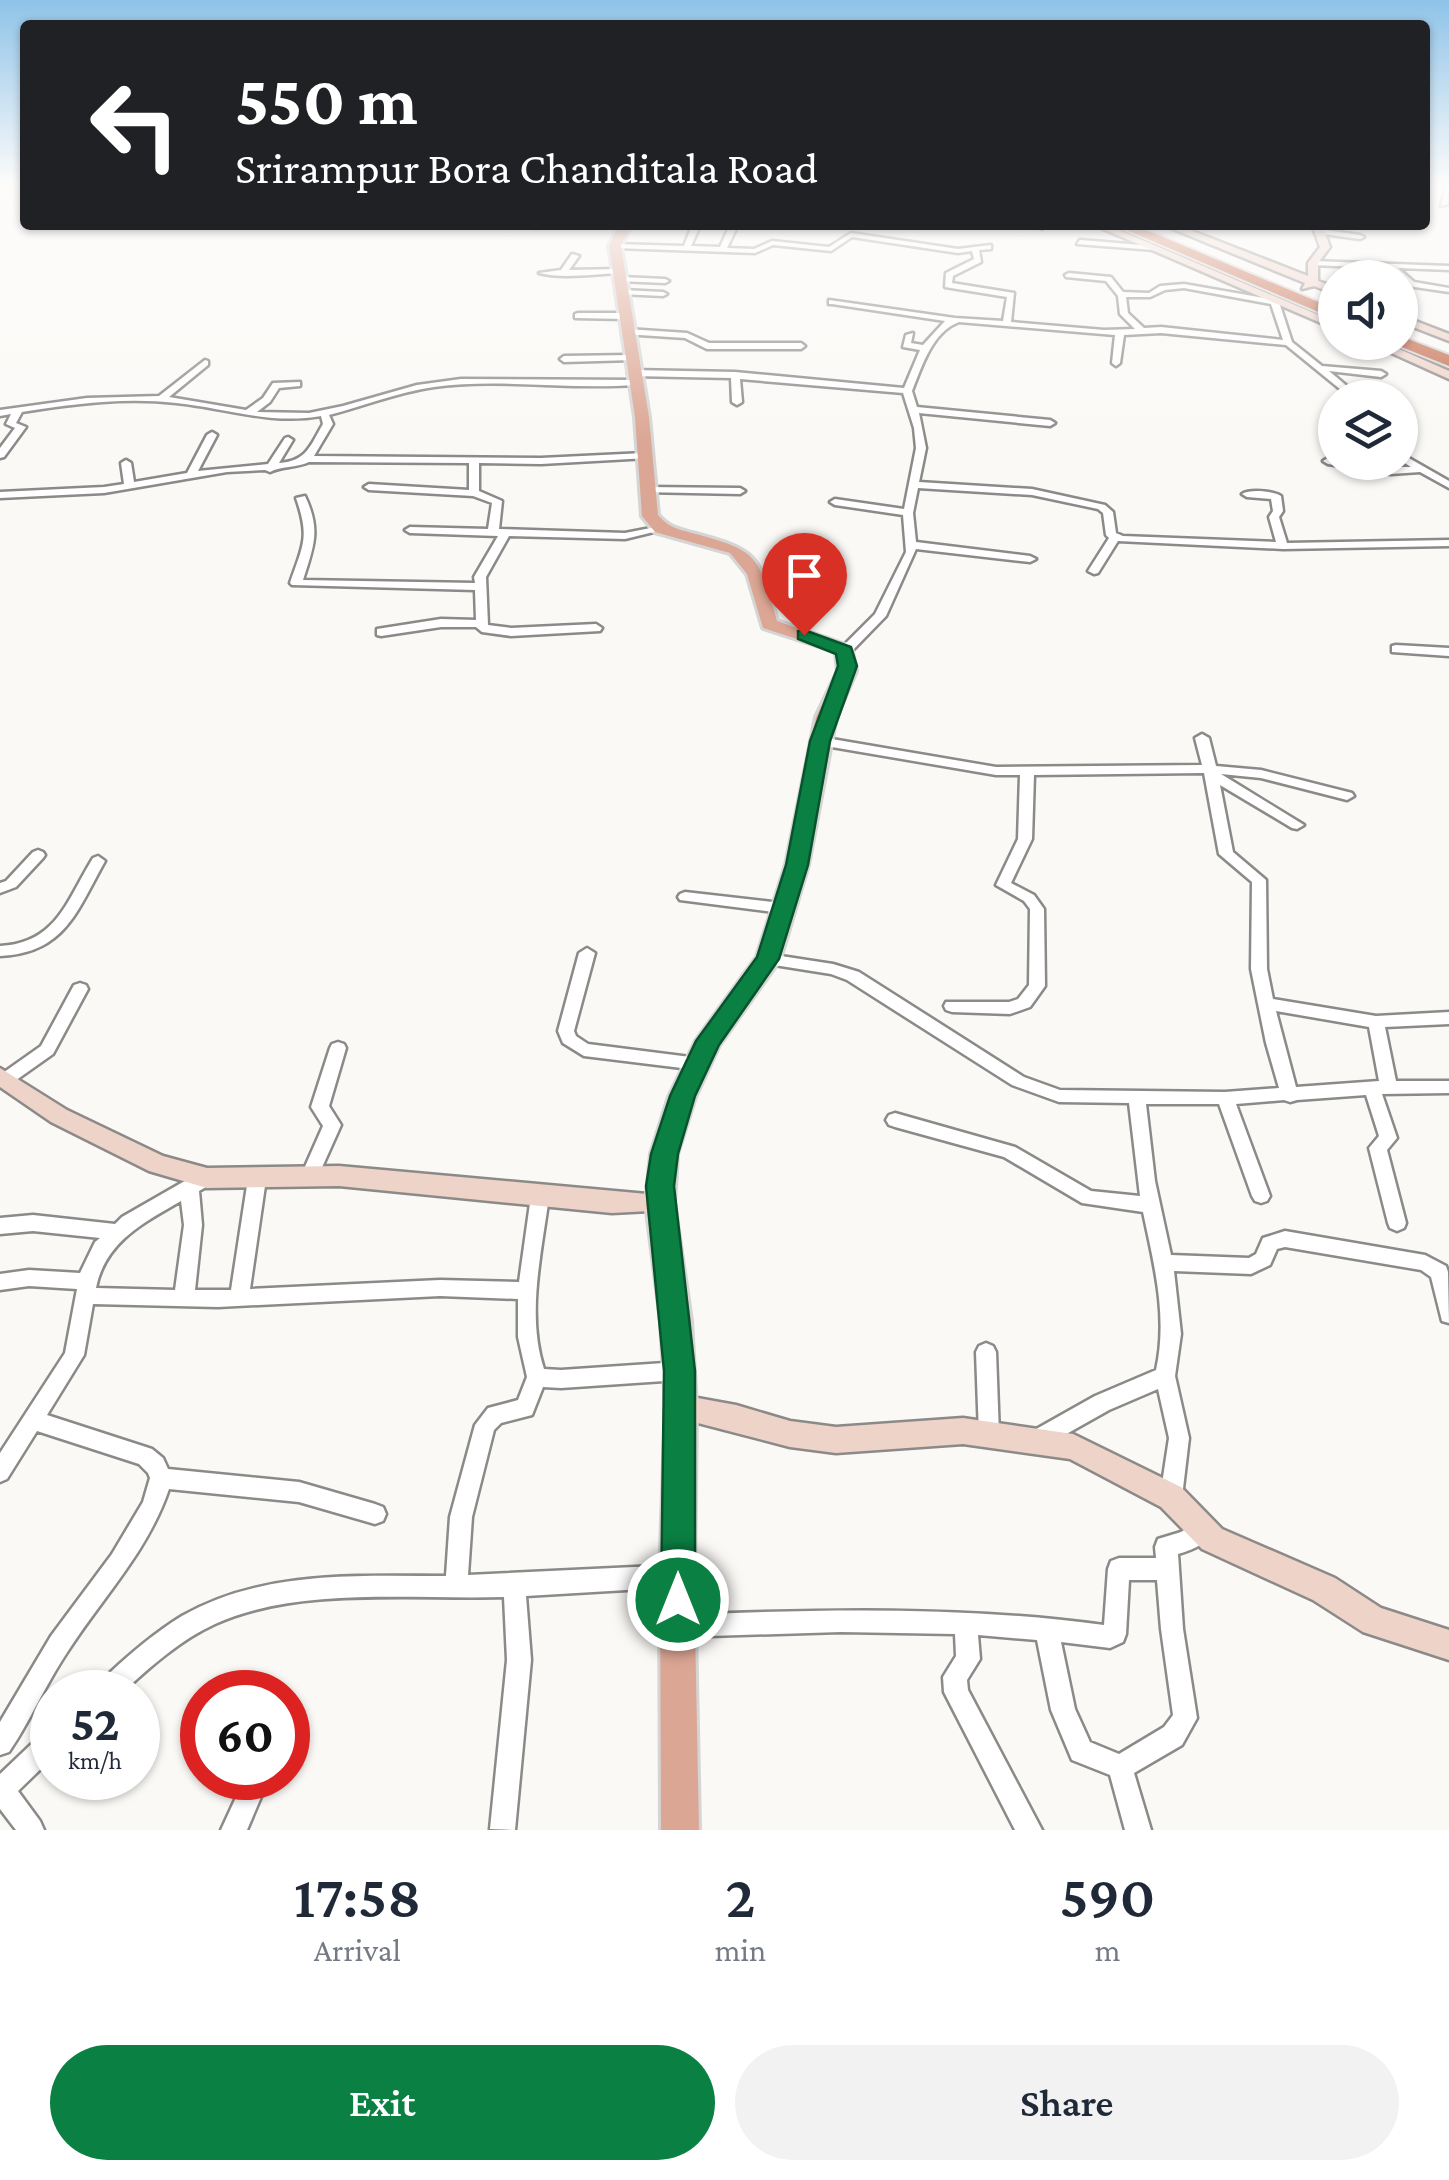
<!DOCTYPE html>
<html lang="en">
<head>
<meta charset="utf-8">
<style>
  :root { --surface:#fff; --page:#f2f2f3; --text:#1f2937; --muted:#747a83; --accent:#0b8043 }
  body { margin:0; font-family:"Crimson Pro",serif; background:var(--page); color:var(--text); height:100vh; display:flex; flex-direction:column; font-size:38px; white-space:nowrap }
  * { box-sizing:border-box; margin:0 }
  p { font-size:32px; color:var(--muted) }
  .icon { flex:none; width:55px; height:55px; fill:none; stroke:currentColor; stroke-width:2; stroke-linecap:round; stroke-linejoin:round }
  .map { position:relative; height:1830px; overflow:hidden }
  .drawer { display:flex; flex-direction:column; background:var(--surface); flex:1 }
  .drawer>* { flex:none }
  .hud { position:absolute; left:20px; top:20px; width:1410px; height:210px; border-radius:10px; box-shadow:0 2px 8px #0004; background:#202124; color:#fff; overflow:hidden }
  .tools { position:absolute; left:1318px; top:260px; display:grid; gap:20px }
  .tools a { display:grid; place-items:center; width:100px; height:100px; border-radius:50%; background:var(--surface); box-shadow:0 2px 8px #0004; font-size:50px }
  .speed { position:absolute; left:30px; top:1670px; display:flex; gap:20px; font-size:50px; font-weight:700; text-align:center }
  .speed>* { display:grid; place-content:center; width:130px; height:130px; border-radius:50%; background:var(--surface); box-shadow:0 2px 8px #0004; line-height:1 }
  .speed small { font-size:25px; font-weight:400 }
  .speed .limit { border:15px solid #d22; background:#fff; color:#111 }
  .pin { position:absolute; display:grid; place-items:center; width:85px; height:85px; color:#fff; margin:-102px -42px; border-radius:50% 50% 50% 0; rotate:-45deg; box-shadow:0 0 10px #0007 }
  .pin .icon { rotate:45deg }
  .me { position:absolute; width:110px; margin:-55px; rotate:0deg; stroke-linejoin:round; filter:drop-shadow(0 0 8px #0008) }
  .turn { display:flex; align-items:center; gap:35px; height:210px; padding:0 50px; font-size:45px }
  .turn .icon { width:130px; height:130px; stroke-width:2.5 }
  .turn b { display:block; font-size:70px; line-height:85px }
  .eta { display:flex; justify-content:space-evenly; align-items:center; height:170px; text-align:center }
  .eta b { font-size:60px; font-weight:600; line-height:70px }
  .cta { display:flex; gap:20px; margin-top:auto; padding:20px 50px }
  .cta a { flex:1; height:115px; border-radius:60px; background:var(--accent); color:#fff; font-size:40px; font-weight:600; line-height:115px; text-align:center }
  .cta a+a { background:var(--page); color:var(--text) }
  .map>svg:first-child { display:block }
</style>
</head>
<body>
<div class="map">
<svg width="1449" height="1830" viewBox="0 0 1449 1830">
  <rect width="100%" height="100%" fill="#fbf9f6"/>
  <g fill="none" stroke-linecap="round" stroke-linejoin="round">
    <defs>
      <path id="street" d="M1449 185 1448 204 1441 206 1446 186Z
        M532 225H569L535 228Z
        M730 225H738L727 248 754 249 772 241 829 247 851 233 958 249 991 245V249L979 250 981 262 953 276 952 283 1014 293 1011 322 1104 330 1135 329 1120 314 1118 296 1106 281 1066 277 1065 275 1069 273 1111 277 1123 292 1149 293 1160 286 1184 284 1270 299 1274 297 1278 299 1292 342 1322 366 1381 371 1386 374 1381 377 1329 371 1361 398H1351L1286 345 1161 333 1124 335 1120 363 1116 366 1112 363 1115 335 959 322C932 332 922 366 912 391L917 407 1050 420 1055 423 1050 426 919 413 926 448 919 482 1032 489 1105 505 1113 512 1116 533 1123 536 1276 542 1269 517 1273 511 1271 499 1247 497 1242 494C1250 489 1273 491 1281 496L1283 511 1279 517 1287 543 1449 540V546L1283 549 1118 541 1098 573 1094 574 1088 571 1109 538 1106 535 1103 513 1098 509 1032 495 918 488 913 513 916 542 1030 556 1036 559 1030 562 916 549 886 616 849 654H841V648L875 614 906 552 903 515 835 505 830 502 835 499 904 509 916 448 914 428 903 393 740 379 742 402 737 405 732 402 731 378 633 376 628 373 633 370 735 372 904 388 920 350 903 347 906 335 913 333 911 343 923 345 945 321 832 304H829V300L955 318 1003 321 1007 297 945 287 946 273 974 259 972 251 958 253 852 237 831 251 773 245 755 253 615 248 611 246 615 244 684 246 691 228 695 226 699 228 691 246 720 247ZM1184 288 1271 304 1283 340 1161 327 1144 328 1128 313 1126 297H1150L1165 290Z
        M1039 225H1047L1042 229 1038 227Z
        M1319 229 1360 235 1364 237 1360 239 1316 233Z
        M1080 240 1154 246 1158 248 1154 250 1077 244Z
        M572 254 579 256 569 270 620 269 624 271 620 273C595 274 562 279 539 273L561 270Z
        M1313 261 1449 266V270L1398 268 1414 282 1449 288V292L1408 286 1389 268 1310 265V261Z
        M621 277 665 279 669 281 665 283 618 281 617 279Z
        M623 290 663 292 667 294 663 296 620 294V290Z
        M578 313H625L629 316 625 319 575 318V314Z
        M627 329 687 333 709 343H801L805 346 801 349H707L685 338 624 334V330Z
        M630 355 634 358 633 360 564 362 560 359 564 356Z
        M205 360 208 361V365L169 397 246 410 263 398 273 383 300 382V386L279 388 270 402 257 412 309 413 343 406 417 385 461 379 638 380V384L635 385C568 390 500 378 434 387 398 392 364 406 329 415L333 424 314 456 541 458 644 453 648 454V458L541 464 479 463V491L502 501 499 529 625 533 661 526 666 529 625 539 509 536 486 577 488 625 511 628 596 624 602 628 600 631 511 636 482 632 476 627H441L381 636 377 635V629L441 619 476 620 475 590 292 585 290 583C303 545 310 538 296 498L305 496C321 530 314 545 303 580L475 583 474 577 498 536 410 533 405 530 410 527 488 529 492 503 473 496 369 490 364 487 369 484 469 490V463L309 462C296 468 281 466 270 472L265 470 227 472 104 493 0 498V492L104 487 124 484 121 463 126 460 131 463 134 482 187 473 207 435 212 432 217 435 198 471 268 464 285 438 288 437 293 440 279 463C307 461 310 446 323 424L321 416C270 425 226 408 176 403 124 397 73 404 22 412L16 423 26 427 4 457 0 458V448L15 428 6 424 11 414 0 416V410L87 398 159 396Z
        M1400 453 1449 481V488L1420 472 1391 474 1328 464 1323 461 1328 458 1335 459V462C1361 462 1385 468 1411 467L1400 460Z
        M646 487 740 488 745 491 740 494 642 492 641 490Z
        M1396 645 1449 648V656L1392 652V646Z
        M1202 734 1209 738 1216 766 1261 770 1352 793 1354 796 1347 800 1261 778 1221 774 1304 825 1297 829 1292 828 1220 785 1233 852 1266 880 1267 969 1273 999 1376 1016 1449 1012V1024L1385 1027 1396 1081H1449V1093L1382 1094 1397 1138 1387 1150 1406 1223 1404 1228 1397 1231 1390 1228 1388 1223 1369 1148 1379 1136 1366 1095 1297 1100 1290 1102 1284 1100 1236 1104 1270 1196 1267 1201 1261 1203 1255 1201 1252 1196 1219 1104H1146L1155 1181 1171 1255 1249 1258 1256 1254 1263 1238 1285 1231 1425 1255 1446 1266 1448 1272 1449 1323 1442 1321 1431 1277 1421 1270 1285 1247 1277 1249 1270 1265 1251 1274 1174 1271 1181 1334 1175 1376 1189 1438 1182 1497 1179 1504 1171 1507 1163 1504 1160 1497 1169 1438 1158 1389 1109 1410 1045 1446 1038 1449 1031 1446 1028 1439 1031 1432 1095 1396 1156 1370C1168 1317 1154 1264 1143 1212L1082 1203 1004 1157 895 1127 889 1125 886 1120 889 1115 895 1113 1015 1147 1091 1191 1140 1196 1129 1103 1059 1102 1012 1085 847 980 831 974 768 964 760 959 768 954 833 964 859 972 1024 1077 1060 1090 1225 1092 1279 1088 1266 1043 1251 969 1252 882 1219 854 1204 773 1034 775 1032 839 1011 883 1034 895 1044 909 1045 986 1030 1007 1010 1014 952 1012 946 1010 944 1006 946 1002H1009L1018 999 1029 985 1030 909 1024 901 996 885 1018 839 1020 775H996L820 745 813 741 820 737 996 767 1202 765 1195 738ZM1276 1011 1369 1027 1379 1081 1296 1087Z
        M38 850 43 852 45 855 43 858 16 887 0 893V883L6 881 33 852Z
        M98 856 105 861C77 911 65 953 0 956V946C57 943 67 900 93 858Z
        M685 892 781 903 788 908 781 913 680 900 678 897 680 894Z
        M587 948 595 953 574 1031 576 1036 588 1044 698 1058 704 1060 706 1064 704 1068 698 1070 584 1056 563 1043 558 1031 579 953Z
        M80 983 86 985 88 989 53 1054 12 1083H0V1075L41 1046 74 985Z
        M338 1042 344 1044 346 1048 329 1106 341 1125 315 1183 309 1185 303 1183 300 1178 323 1126 311 1107 330 1048 332 1044Z
        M207 1171 213 1173 216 1178 213 1183 199 1191 202 1225 195 1290H231L248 1179 251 1174 257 1172 263 1174 266 1179 250 1289 440 1280 519 1282 531 1196 534 1191 540 1189 546 1191 549 1196C542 1251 526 1314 544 1369L561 1370 679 1362 686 1365 689 1371 686 1377 679 1380 561 1388 543 1387 532 1415 501 1423 494 1430 472 1517 468 1575 677 1565 685 1568 688 1576 685 1584 677 1587 526 1596 531 1660 515 1830 490 1829 507 1660 504 1597C413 1600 298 1586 215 1624 180 1640 150 1667 123 1692H94L98 1684C124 1659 151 1635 182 1616 262 1570 357 1576 446 1576L450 1517 475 1425 488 1408 518 1400 527 1377 518 1337V1299L440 1296 218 1307 93 1304 84 1355 47 1415 152 1449 163 1458 168 1469 299 1482 375 1504 383 1507 386 1514 383 1521 375 1524 299 1502 169 1489C148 1551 103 1597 68 1651 49 1679 35 1710 18 1738L9 1752 0 1755V1722L51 1636 112 1554 143 1502 150 1478 148 1473 139 1464 37 1431 7 1479 0 1482V1453L65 1353 77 1289 29 1286 0 1290V1274L29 1270 80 1273 95 1242 100 1238 33 1231 0 1234V1218L33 1215 115 1224 122 1217 183 1182ZM181 1201 184 1225 175 1290 96 1288C105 1242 143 1223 181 1201Z
        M986 1343 993 1346 996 1352 999 1435 996 1442 989 1445 982 1442 979 1435 976 1352 979 1346Z
        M1203 1518 1211 1522 1214 1529C1208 1544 1192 1550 1178 1554L1183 1629 1197 1718 1182 1745 1134 1773 1151 1830H1125L1110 1775 1072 1760 1051 1710 1037 1640 978 1635 980 1659 967 1680 968 1690 1042 1830H1015L944 1692 943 1677 956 1656 955 1634 841 1632 678 1637 670 1634 667 1626 670 1618 678 1615C821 1609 963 1606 1104 1625L1108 1569 1111 1561 1119 1558H1156L1155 1547 1158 1539 1181 1532ZM1129 1580H1157L1161 1629 1173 1715 1164 1727 1119 1754 1090 1742 1075 1709 1061 1642 1110 1648 1123 1642 1126 1634Z
        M52 1730V1758L18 1791 40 1821 44 1830H16L0 1809V1774L43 1733Z
        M245 1778H269L247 1830H221Z"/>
      <path id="secondary" d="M1094 225H1107L1335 322V329Z
        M1163 225H1177L1308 276V263L1320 247 1312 225H1322L1330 247 1318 263V281L1335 287V294L1314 286 1302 289 1305 283Z
        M1400 315 1449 334V341L1400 322Z
        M1367 342H1383L1449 371V379Z
        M0 1068 67 1110 163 1156 207 1168 339 1166 669 1196 672 1203 669 1210 612 1213 339 1186 207 1188 149 1171 51 1122 0 1087Z
        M681 1395 736 1405 790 1421 836 1427 963 1418 1073 1434 1181 1487 1222 1529 1335 1578 1381 1608 1449 1630V1660L1363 1632 1313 1600 1202 1549 1161 1507 1070 1459 963 1444 836 1453 790 1447 671 1416 667 1407 671 1398Z"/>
      <path id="primary" d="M619 225H631L621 246 649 417 658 515C668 527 677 529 692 533 759 551 758 554 777 621L851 647 856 671 836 717 808 865 780 959 719 1045 695 1097 677 1154 674 1203 691 1321 696 1407 694 1576 699 1830H661L660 1576 666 1407 661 1321 646 1203 651 1154 669 1097 696 1041 757 957 786 865 816 717 838 671 836 653 831 650 763 628 747 574 730 553 655 532 642 516 635 417 609 246Z"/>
      <path id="highway" d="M1115 225H1134L1335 309V319Z
        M1400 336 1449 355V366L1394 344 1400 342Z"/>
    </defs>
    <use href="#street" stroke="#8c8a88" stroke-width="5"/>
    <use href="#secondary" stroke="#8c8a88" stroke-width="5"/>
    <use href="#primary" stroke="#d5d5d5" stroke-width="6"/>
    <use href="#highway" stroke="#d5d5d5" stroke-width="4"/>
    <use href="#street" fill="#fff" fill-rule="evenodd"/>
    <use href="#secondary" fill="#eed3c9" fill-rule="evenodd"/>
    <use href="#primary" fill="#dca694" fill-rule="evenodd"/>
    <use href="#highway" fill="#c56b4c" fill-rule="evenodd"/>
  </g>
  <linearGradient id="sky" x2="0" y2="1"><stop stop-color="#8fc3e8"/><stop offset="0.42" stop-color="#fdfcfb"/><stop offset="1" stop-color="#fdfcfb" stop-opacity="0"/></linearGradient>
  <rect width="1449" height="441" fill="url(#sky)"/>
  <path fill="#0b8043" stroke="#07532c" stroke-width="2.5" d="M804 630 851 647 857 666 830 741 808 865 779 959 719 1045 695 1096 678 1154 674 1186 695 1371V1600L690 1613 678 1618 666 1613 661 1600 664 1371 646 1186 651 1154 670 1096 696 1041 757 957 786 865 810 741 838 666 836 654 798 639V631Z"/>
</svg>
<div class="tools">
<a><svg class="icon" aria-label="sound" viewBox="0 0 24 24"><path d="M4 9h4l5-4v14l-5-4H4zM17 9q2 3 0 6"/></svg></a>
<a><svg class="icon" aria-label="layers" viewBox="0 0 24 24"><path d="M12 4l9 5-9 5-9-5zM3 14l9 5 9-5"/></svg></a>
</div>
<div class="speed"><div>52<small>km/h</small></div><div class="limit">60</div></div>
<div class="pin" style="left:804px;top:635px;background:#d93025"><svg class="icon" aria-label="arrive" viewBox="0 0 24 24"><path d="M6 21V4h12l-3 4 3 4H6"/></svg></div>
<svg class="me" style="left:678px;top:1600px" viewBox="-20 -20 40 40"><circle r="17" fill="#0b8043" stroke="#fff" stroke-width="3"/><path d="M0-11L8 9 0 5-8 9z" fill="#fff"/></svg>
<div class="hud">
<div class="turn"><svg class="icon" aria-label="left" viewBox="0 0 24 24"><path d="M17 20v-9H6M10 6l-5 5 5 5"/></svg><div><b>550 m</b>Srirampur Bora Chanditala Road</div></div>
</div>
</div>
<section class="drawer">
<div class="eta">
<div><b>17:58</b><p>Arrival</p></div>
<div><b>2</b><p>min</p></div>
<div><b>590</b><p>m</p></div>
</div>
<div class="cta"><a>Exit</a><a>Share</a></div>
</section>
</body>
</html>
